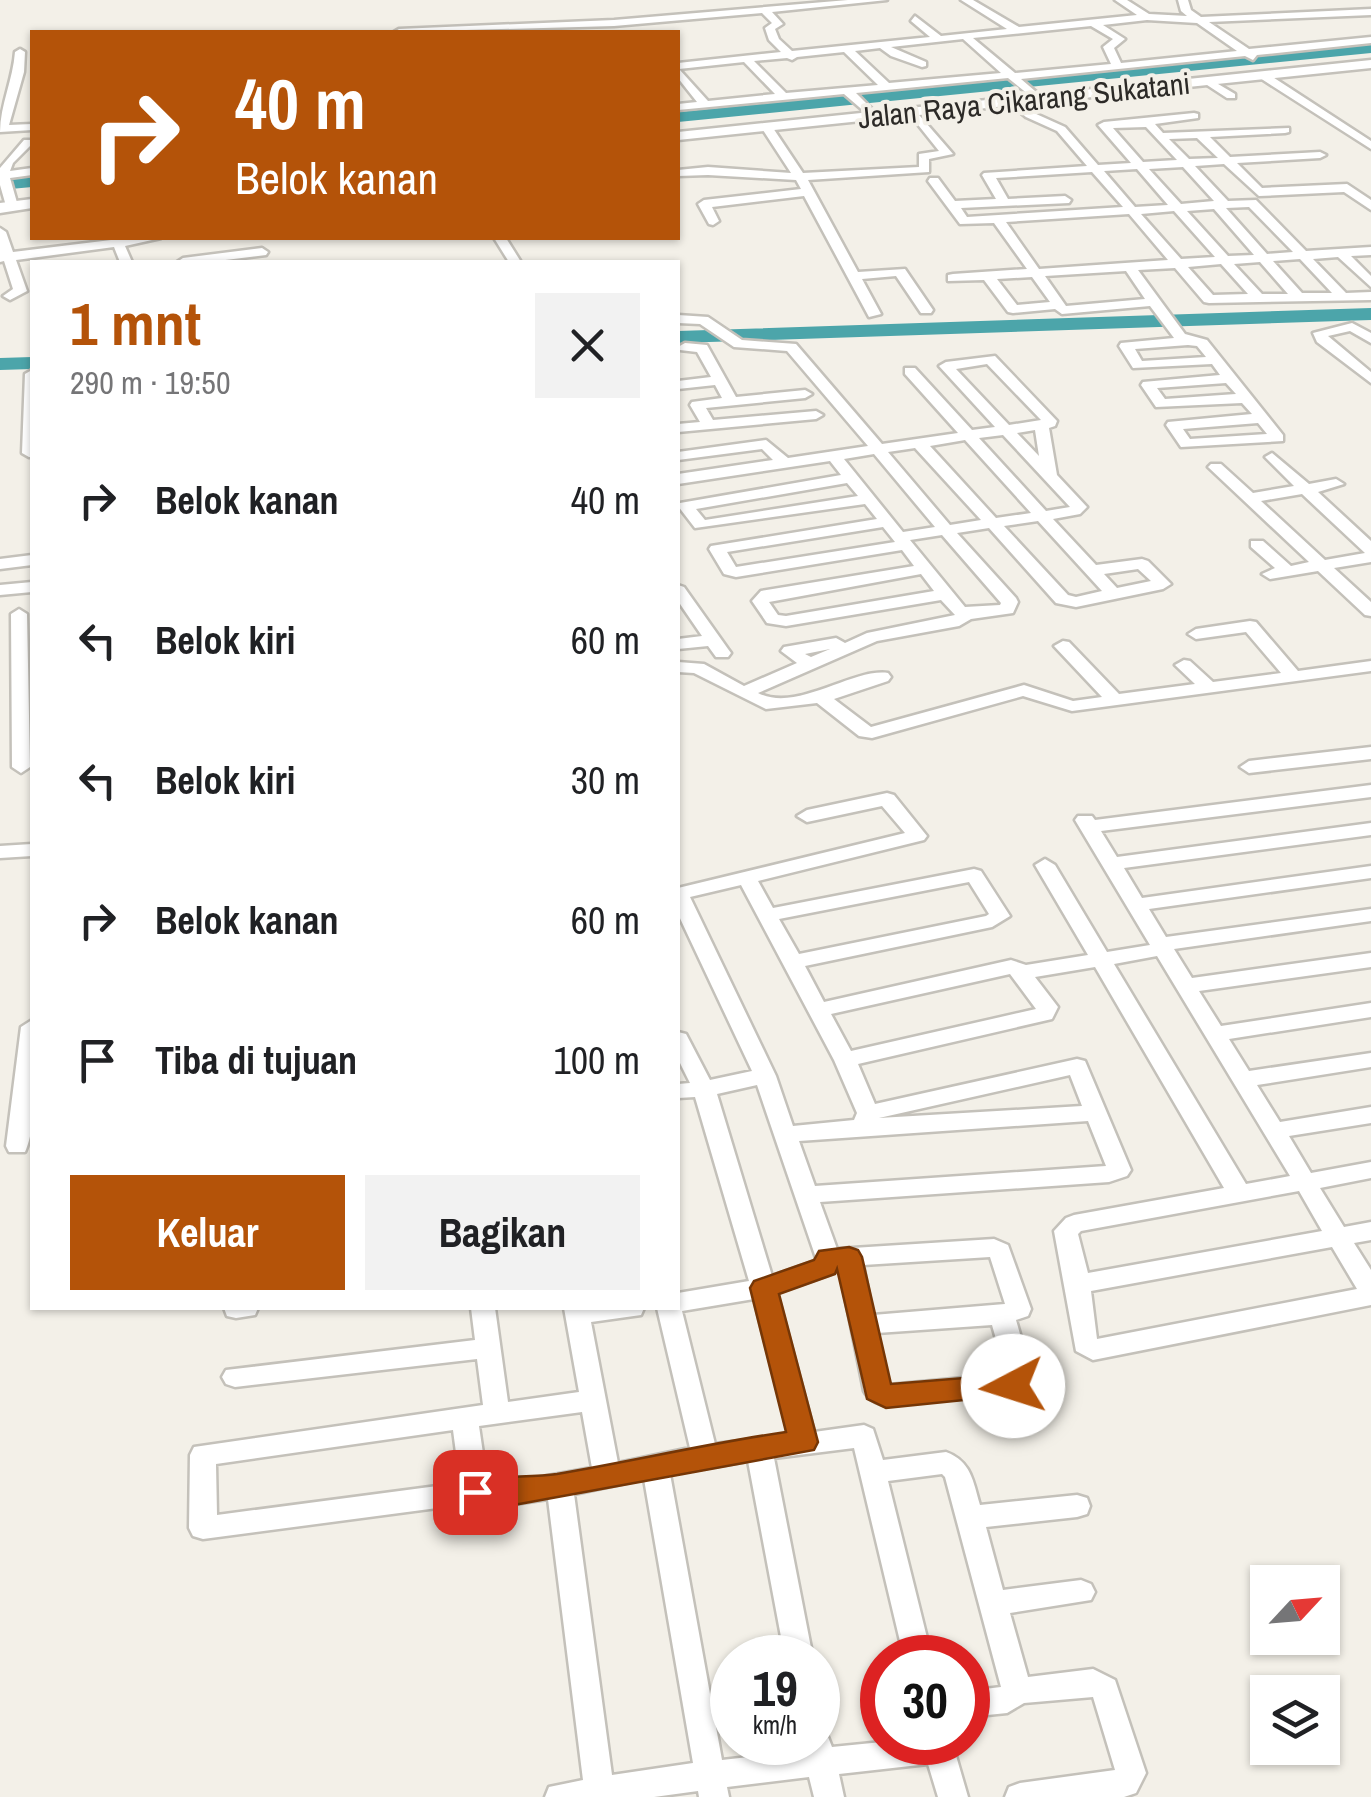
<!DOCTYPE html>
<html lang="id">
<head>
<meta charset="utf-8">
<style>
  :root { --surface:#fff; --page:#f2f2f2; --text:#202124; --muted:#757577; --accent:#b45309 }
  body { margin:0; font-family:"Archivo Narrow",sans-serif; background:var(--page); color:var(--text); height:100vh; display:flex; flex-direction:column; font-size:38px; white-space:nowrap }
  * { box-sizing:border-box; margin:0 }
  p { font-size:32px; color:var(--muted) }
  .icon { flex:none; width:55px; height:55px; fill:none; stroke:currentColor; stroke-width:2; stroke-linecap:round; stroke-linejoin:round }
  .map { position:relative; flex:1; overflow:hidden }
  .side { position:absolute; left:30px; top:260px; width:650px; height:1050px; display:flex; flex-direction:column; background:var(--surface); border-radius:0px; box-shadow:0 2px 8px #0004 }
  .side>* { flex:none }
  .top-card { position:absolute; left:30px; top:30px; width:650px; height:210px; border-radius:0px; box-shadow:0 2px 8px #0004; background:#b45309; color:#fff; overflow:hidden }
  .needle { width:65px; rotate:64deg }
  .fabs { position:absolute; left:1250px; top:1565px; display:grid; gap:20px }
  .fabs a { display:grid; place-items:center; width:90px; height:90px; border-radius:0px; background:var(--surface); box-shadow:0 2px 8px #0004; font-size:50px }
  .speed { position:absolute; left:710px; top:1635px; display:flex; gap:20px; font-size:50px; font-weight:700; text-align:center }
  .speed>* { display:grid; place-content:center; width:130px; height:130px; border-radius:50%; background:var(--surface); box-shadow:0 2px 8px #0004; line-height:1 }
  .speed small { font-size:25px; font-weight:400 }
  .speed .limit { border:15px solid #d22; background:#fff; color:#111 }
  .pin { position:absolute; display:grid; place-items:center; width:85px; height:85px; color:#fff; margin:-42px; border-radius:20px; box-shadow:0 5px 15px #0006 }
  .me { position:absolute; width:110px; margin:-55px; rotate:265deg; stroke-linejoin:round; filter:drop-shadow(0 0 8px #0008) }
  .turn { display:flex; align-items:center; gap:35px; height:210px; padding:0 40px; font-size:45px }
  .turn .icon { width:130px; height:130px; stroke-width:2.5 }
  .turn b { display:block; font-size:70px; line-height:85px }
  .round { display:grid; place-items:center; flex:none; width:105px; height:105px; border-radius:0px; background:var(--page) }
  .summary { display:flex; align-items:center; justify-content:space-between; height:170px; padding:0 40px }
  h1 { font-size:60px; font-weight:800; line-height:75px; color:var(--accent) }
  .action { display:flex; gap:20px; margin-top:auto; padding:20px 40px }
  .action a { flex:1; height:115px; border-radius:0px; background:var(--accent); color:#fff; font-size:40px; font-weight:800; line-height:115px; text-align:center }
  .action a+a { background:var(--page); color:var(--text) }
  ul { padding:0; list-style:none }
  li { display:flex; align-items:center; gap:30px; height:140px; padding:0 40px }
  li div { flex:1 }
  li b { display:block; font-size:38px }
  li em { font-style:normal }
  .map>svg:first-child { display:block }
</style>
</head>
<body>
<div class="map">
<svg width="1371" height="1797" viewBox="0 0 1371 1797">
  <rect width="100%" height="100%" fill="#f3f0e8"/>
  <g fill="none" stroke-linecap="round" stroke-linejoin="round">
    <path fill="#4ca5aa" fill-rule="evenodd" d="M1371 43V53L678 122V112Z
      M32 177V187L0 190V180Z
      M1371 308V320L678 343V331Z
      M32 357V369L0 370V358Z"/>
    <defs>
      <path id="minor" d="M848 0H887L772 12 783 24 775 29 779 39 792 51 930 37 911 21 915 16 941 36 1007 29 961 0H973L1019 27 1137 15 1115 0H1127L1149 14 1187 16 1181 11 1178 0H1188L1191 10 1201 17 1371 9V15L1209 22 1249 49 1371 37V43L1257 55 1253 60 1245 56 1021 79 1042 97 1043 99 1038 102 1008 78 856 93 879 116 873 119 844 94 678 110V104L697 102 678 78V63L781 52 769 40 765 28 772 23 762 13 614 26 394 32 399 29 614 20ZM1147 20 1197 23 1237 51 1121 63 1114 48 1125 39 1103 25ZM1091 26 1113 39 1103 47 1111 64 1015 73 973 38ZM963 39 1001 73 889 83 855 51 880 48 891 56 922 67 926 66V62L891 47ZM844 52 878 85 786 93 754 61 787 58 792 60 797 57ZM744 62 775 94 708 101 679 69Z
        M20 49 25 52 24 72 9 125 32 124V130L0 132C0 105 13 80 15 52Z
        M1260 74H1268L1371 141V149L1260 78Z
        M1208 78 1235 94V98H1227L1204 83 1203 81Z
        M1009 99H1017L1034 113 1065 127 1098 165 1131 163 1098 125 1104 122 1194 113 1198 114V118L1155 124 1163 133 1289 128V132L1285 133 1210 137 1230 157 1320 152 1326 155 1320 158 1237 163 1262 188 1347 184 1371 200V210L1344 192 1259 196 1224 164 1195 166 1228 201 1256 200 1306 251 1371 247V255L1351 256 1371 276V287L1338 257 1313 259 1346 293 1371 292V300L1209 303 1204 302 1175 268 1138 270 1185 334 1207 340 1283 435V441L1181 447 1166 425 1168 422 1252 414 1242 403 1156 407 1141 385 1143 382 1220 375 1212 364 1133 368 1119 346 1121 343 1174 338 1150 306 1062 314 1055 309 1013 313 1008 312 984 280 948 281V275L953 274 1027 269 994 223 960 224 928 181 930 178H938L955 201 996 199 982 175 984 173 1087 166 1057 131 1026 117 1009 103ZM1146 127 1177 160 1143 162 1113 128ZM1197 138 1218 158 1189 159 1169 139ZM1183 167 1214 201 1181 204 1149 169ZM1137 169 1168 205 1135 207 1104 171ZM1092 172 1123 207 967 217 961 208 1069 203 1071 200 1065 196 1008 199 996 178ZM1249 207 1293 252 1267 254 1226 208ZM1214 209 1254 255 1228 256 1187 211ZM1174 211 1215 257 1181 259 1141 214ZM1129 214 1168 260 1039 269 1006 222ZM1300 259 1332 293H1302L1273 261ZM1260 262 1288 294H1262L1234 264ZM1221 264 1248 294 1213 295 1188 267ZM1126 271 1145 299 1066 306 1045 276ZM1032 277 1050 302 1017 305 997 279ZM1188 345 1197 346 1206 357 1142 361 1135 349ZM1226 383 1236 394 1165 399 1157 388ZM1258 423 1267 434 1190 439 1183 429Z
        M913 108 953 154 929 159V172L808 180 858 272 905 269 933 310 931 313H921L896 276 862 279 881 314 869 317 804 196 712 207 719 221 713 225 709 224 698 204 704 200 801 189 796 180 708 175 678 176V170L708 167 791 173 761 127 767 124 771 125 803 173 919 167V154L939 151 907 111Z
        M24 140H32V144L13 163 10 171 32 168V175L10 178 18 206 12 210 6 206 0 185V168Z
        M0 228 6 232 13 252 111 240 110 238H161L125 246 132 262H120L114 247 16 260 27 291 10 300 3 296 13 289 4 261 0 262Z
        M494 238H506L521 262H509Z
        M262 248 268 252 266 255 209 262H177L183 258Z
        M678 315 708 317 742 340 796 344 882 444 958 433 905 374V368H915L972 430 995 427 939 366 946 362 995 356 1057 421 1055 426 1049 428 1057 475 1087 507 1080 514 1053 519 1096 565 1142 559 1148 561 1171 584 1163 589 1076 607 1056 603 989 528 957 533 1016 598 1018 602 1013 613 971 619 959 626 877 641 758 693C797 713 852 668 888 673L891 677 888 681 834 699 871 727 1024 685 1073 701 1102 697 1054 646 1063 641 1069 642 1119 694 1195 684 1175 665 1184 660 1190 661 1213 682 1281 673 1246 632 1196 639 1188 634 1196 629 1250 621 1256 622 1298 671 1371 661V671L1072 711 1023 696 872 738 859 736 817 703 766 709 694 673 678 672V662L704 664 744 686 797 663 781 651 784 647 836 638 845 643 867 633 955 615 941 600 786 626 767 623 752 601 761 591 914 566 902 550 736 577 724 574 709 549 711 546 877 519 865 504 695 528 678 506 680 503 841 475 830 461 678 484V474L773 460 762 449 678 460V452L766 440 788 458 868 446 787 351 734 347 700 324 678 323ZM987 364 1041 420 1009 425 956 369ZM1035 430 1039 456 1017 433ZM1003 435 1070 507 1046 511 979 438ZM965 440 1031 513 996 518 930 446ZM915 448 981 520 950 525 888 452ZM874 454 935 527 903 532 844 459ZM847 483 858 496 705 520 696 509ZM1038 521 1102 591 1076 597 1068 595 1004 526ZM883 527 895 542 736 567 727 552ZM942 535 1001 603 1000 605 965 607 910 540ZM1138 569 1151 581 1117 588 1104 574ZM921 574 934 591 786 616 778 615 769 602ZM830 649 811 657 805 654Z
        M1352 323 1371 333V343L1350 331 1328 336 1371 372V383L1317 342 1313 333Z
        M685 343 707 345 736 397 805 390 812 394 805 398 706 408 713 420 816 411 823 415 816 419 678 432V424L700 422 690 405 692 402 722 398 715 385 678 389V381L711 377 697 352 680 350 678 347Z
        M32 370V457H29L22 453 25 374Z
        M1272 453 1309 484 1336 479 1344 484 1318 492 1371 541V562L1334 568 1371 602V616L1365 615 1318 571 1270 579 1262 574 1275 568 1251 547V541H1263L1291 566 1309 562 1208 467 1211 464H1221L1253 493 1294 486 1265 457ZM1302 494 1365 553 1325 560 1261 501Z
        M32 555V565L0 569V559Z
        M32 582V592L0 595V585Z
        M678 585 684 587 728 649 731 653 728 657H716L708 646 678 649V639L702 636 678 601Z
        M19 609 27 614 30 767 21 773 12 767 11 614Z
        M1371 747V759L1249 773 1240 767 1249 761Z
        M1371 785V797L1101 831 1117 857 1371 823V835L1124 868 1142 898 1371 866V878L1149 909 1166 937 1371 909V921L1174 949 1192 978 1371 953V967L1199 991 1221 1026 1371 1003V1017L1229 1039 1249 1071 1371 1053V1067L1257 1085 1280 1122 1371 1107V1123L1289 1136 1311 1173 1371 1162V1178L1320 1188 1344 1227 1371 1222V1240L1354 1243 1371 1270V1305L1093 1360 1076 1351 1054 1231 1066 1218 1074 1215 1224 1188 1095 967 1035 977 1058 1007 1052 1019 858 1064 875 1104 1077 1059 1085 1061 1131 1170 1127 1176 1109 1182 820 1202 837 1249 994 1239 1008 1245 1031 1309 1028 1316 1016 1320 1034 1383 1030 1390 886 1406C876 1403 869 1400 864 1391L839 1266 834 1273 777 1293 814 1432 864 1425 873 1429 883 1460 946 1452C971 1461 973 1481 980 1505L1077 1495 1087 1498 1090 1506 1087 1514 1077 1517 986 1527 1003 1590 1081 1580 1091 1584 1095 1592 1091 1600 1010 1613 1028 1677 1093 1669 1115 1680 1146 1773 1136 1793 1124 1797H1005L1009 1787 1020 1783 1115 1770 1093 1697 1024 1703 1007 1713 968 1717V1691L1001 1687 945 1477 942 1474 888 1481 932 1658H904L854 1448 774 1458 813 1658H785L748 1461 670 1474 722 1760 803 1751 801 1742H818V1729L826 1732 832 1747 882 1742H952L968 1797H938L928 1764 839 1774 844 1797H814L809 1777 727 1787 729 1797H699L698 1791 654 1797H545L549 1787 583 1780 548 1499 514 1504 475 1503 203 1539 193 1536 189 1528 190 1455 194 1447 483 1405 477 1359 235 1387 226 1384 222 1377 226 1370 475 1340 471 1308H495L508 1402 579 1392 564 1308H644L641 1315 591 1322 618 1463 690 1448 657 1308H678V1293L749 1281 695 1097 678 1098V1084L690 1083 678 1059V1032L686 1034 710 1080 752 1071 678 914V888L905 833 882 806 807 822 797 816 807 810 887 793 894 795 927 836 924 840 758 881 773 908 974 869 981 871 1010 916 992 927 805 966 824 1002 1011 960 1026 965 1088 955 1035 865 1045 859 1055 865 1107 952 1150 945 1075 820 1078 816H1092L1095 820ZM969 882 989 914 986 916 799 954 779 919ZM741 885 834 1060 857 1113 854 1120 793 1126 776 1076 690 897ZM1157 956 1290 1176 1246 1184 1114 964ZM1010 974 1036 1009 851 1051 831 1014ZM1070 1075 1082 1106 879 1118ZM757 1085 816 1258 815 1261 772 1276 717 1094ZM1088 1121 1106 1166 815 1186 799 1141ZM1299 1191 1322 1231 1088 1273 1078 1234 1081 1231ZM1332 1247 1357 1289 1097 1339 1091 1291ZM990 1257 1005 1304 873 1315 863 1265ZM754 1299 789 1435 715 1444 682 1311ZM992 1325 1006 1374 889 1385 877 1333ZM582 1412 592 1468 514 1482 487 1481 479 1426ZM453 1430 460 1483 217 1515 216 1464ZM644 1479 693 1763 612 1775 574 1494Z
        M32 844V856L0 858V846Z
        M32 1020C34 1053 39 1122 25 1152H9L6 1146 21 1027Z
        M224 1308H258L255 1315 236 1318 227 1316Z"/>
      <path id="major" d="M1371 60V68L678 140V132Z
        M32 199V208L0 213V203Z"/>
    </defs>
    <use href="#minor" stroke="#c4c1ba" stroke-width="5"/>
    <use href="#major" stroke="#c4c1ba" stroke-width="5"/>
    <use href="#minor" fill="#fff" fill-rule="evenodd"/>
    <use href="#major" fill="#fff" fill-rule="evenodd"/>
  </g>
  <path fill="#b45309" stroke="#753606" stroke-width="2.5" d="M849 1247 858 1250 862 1257 891 1384 1013 1374 1023 1378 1027 1386 1023 1394 886 1408 867 1399 837 1269 835 1274 779 1294 818 1442 814 1450 514 1505 464 1501 460 1492 464 1483C488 1475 529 1478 557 1474 634 1461 709 1443 786 1432L750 1288 754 1281 814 1260 819 1251Z"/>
  <g text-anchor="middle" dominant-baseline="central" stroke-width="8" stroke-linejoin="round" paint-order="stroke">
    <g font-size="30" fill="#2c2a27" stroke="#f3f0e8">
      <text transform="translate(1024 100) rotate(-6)">Jalan Raya Cikarang Sukatani</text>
    </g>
  </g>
</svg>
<div class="fabs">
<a><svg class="needle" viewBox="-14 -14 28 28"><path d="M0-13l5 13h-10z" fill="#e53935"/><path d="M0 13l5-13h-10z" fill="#757577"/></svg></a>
<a><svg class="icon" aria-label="layers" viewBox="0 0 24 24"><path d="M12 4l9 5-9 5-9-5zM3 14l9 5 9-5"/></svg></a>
</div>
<div class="speed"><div>19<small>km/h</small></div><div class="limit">30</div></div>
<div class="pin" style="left:475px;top:1492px;background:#d93025"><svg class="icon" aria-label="arrive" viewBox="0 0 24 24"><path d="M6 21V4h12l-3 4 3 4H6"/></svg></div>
<svg class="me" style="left:1013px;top:1386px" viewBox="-20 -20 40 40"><circle r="19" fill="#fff"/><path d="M0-13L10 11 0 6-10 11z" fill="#b45309"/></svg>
<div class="top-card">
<div class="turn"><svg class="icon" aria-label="right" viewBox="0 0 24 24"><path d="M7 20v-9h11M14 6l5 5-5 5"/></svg><div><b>40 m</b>Belok kanan</div></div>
</div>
<section class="side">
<div class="summary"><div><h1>1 mnt</h1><p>290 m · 19:50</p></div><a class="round"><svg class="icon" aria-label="close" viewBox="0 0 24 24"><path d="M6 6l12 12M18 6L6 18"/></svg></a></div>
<ul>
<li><svg class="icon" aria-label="right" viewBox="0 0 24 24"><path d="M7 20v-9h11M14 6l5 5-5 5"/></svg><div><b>Belok kanan</b></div><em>40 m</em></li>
<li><svg class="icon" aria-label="left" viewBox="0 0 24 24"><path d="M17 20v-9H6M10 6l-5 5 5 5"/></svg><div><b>Belok kiri</b></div><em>60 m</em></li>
<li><svg class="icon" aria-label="left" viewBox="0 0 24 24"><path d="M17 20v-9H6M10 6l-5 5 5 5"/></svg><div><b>Belok kiri</b></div><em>30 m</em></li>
<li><svg class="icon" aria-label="right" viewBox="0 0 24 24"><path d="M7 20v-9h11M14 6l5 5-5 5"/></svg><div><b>Belok kanan</b></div><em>60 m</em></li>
<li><svg class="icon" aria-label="arrive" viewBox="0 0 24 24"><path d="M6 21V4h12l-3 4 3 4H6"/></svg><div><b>Tiba di tujuan</b></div><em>100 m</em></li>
</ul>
<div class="action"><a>Keluar</a><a>Bagikan</a></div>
</section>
</div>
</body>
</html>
